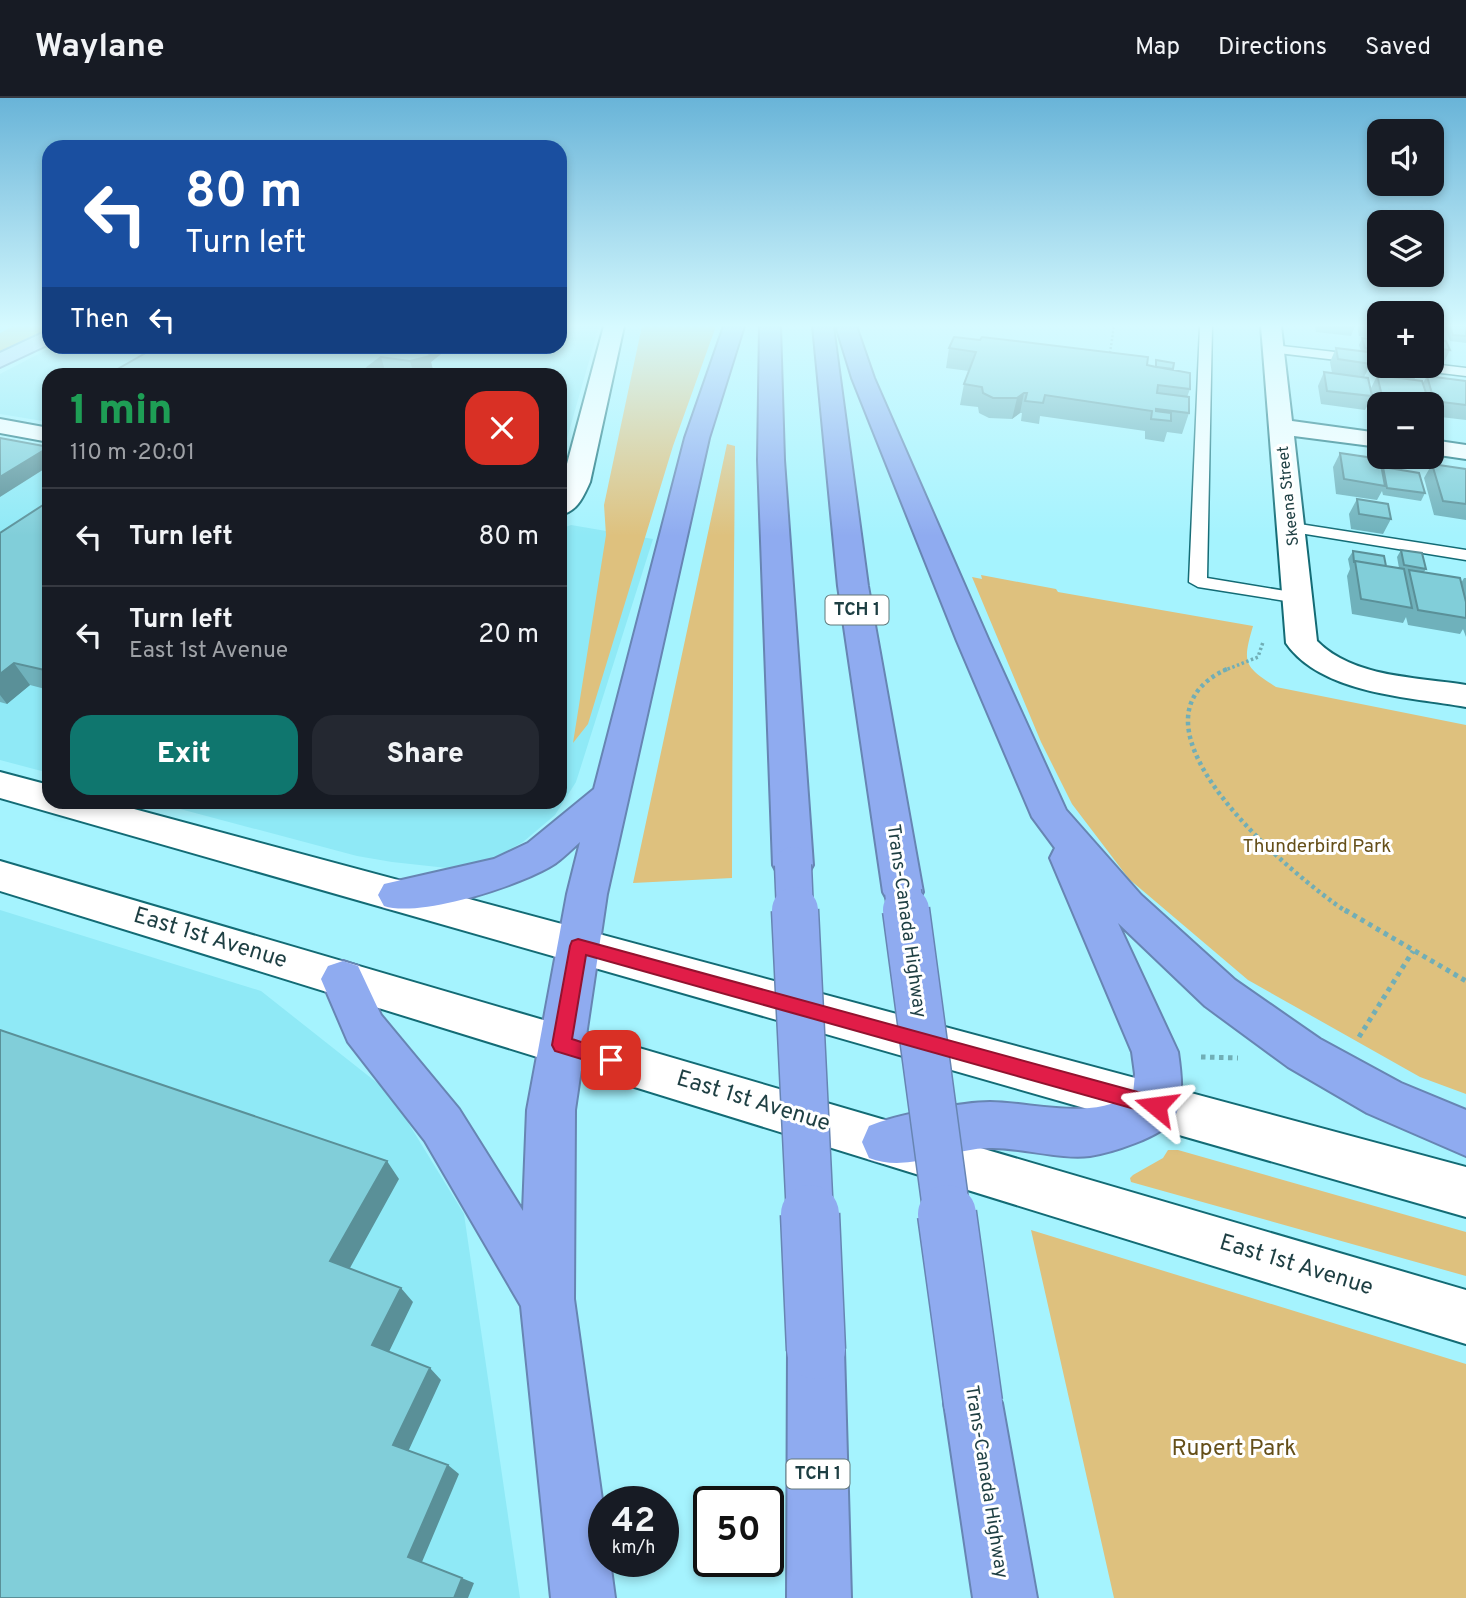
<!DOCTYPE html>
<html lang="en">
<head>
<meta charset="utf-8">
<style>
  :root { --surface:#171b24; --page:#242831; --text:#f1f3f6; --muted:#9ea1a6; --line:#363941; --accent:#0f766e }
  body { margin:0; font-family:Overpass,sans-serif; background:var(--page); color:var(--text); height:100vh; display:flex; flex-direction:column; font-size:26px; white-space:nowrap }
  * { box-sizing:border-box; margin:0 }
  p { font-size:23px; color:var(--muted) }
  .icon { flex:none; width:38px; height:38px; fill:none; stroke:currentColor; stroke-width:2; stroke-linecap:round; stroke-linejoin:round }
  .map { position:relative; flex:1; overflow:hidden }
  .drawer { position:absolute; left:42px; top:270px; width:525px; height:441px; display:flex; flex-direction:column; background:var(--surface); border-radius:21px; box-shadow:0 4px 10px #0003 }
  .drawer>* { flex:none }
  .hud { position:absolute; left:42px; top:42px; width:525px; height:214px; border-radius:21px; box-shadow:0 4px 10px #0003; background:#1a4fa0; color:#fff; overflow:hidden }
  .controls { position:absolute; left:1367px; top:21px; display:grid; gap:14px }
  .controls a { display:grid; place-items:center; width:77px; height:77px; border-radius:14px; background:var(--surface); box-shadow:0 4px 10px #0003; font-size:35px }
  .speed { position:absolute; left:588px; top:1388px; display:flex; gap:14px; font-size:35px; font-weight:700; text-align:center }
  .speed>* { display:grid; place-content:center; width:91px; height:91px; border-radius:50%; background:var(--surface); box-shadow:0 4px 10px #0003; line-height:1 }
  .speed small { font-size:18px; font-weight:400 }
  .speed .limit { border:4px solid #111; border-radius:10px; background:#fff; color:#111 }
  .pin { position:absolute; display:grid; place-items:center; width:60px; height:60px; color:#fff; margin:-30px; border-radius:14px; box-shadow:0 4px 10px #0006 }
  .me { position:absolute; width:77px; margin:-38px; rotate:286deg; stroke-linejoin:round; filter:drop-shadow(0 0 5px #0008) }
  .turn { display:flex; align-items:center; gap:24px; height:147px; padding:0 28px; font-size:32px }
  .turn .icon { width:91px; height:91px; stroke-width:2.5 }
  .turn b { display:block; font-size:49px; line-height:60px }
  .then { display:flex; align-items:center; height:66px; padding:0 28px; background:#0003; gap:14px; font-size:26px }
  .round { display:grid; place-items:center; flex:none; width:74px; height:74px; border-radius:21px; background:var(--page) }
  .summary { display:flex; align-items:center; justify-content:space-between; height:119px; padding:0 28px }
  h1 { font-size:42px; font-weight:800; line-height:52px; color:#1e9e55 }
  .cta { display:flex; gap:14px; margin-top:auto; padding:14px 28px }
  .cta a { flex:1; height:80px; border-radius:21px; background:var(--accent); color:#fff; font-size:28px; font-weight:800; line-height:80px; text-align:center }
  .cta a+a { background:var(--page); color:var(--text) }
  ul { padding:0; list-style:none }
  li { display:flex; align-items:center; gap:21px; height:98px; padding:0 28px; border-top:2px solid var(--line) }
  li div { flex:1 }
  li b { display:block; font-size:26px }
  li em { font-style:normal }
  header { display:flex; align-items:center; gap:42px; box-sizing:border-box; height:98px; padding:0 35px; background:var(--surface); border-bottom:2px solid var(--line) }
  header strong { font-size:33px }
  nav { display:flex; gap:38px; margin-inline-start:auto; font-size:24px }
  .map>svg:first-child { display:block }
</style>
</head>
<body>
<header>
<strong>Waylane</strong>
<nav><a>Map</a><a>Directions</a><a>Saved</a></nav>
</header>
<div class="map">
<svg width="1466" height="1500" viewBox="0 0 1466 1500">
  <rect width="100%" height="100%" fill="#a5f3fe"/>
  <path fill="#8fe9f6" d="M560 228H599L560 365V276H49V324L0 316V276L52 249 560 248Z
    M0 343 49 352V675L0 662Z
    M571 427 653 441 576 684 555 717 523 744 484 766 447 770 392 764 357 758 154 704H560V431Z
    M0 812 261 893 390 995 464 1116 520 1500H0Z"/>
  <path fill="#dec17e" d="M14 228H49V230L0 255V235Z
    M642 228H716L673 348 588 626 573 645 606 437 604 407Z
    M727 346 735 348C734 492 732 636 732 780L633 785Z
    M981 477 1056 491 1058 494 1253 528C1242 566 1244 568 1276 589L1466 627V996L1420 979 1248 882 1129 781 1072 706 1041 644 972 479 982 481Z
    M1168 1052H1178L1466 1134V1178L1131 1084 1130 1080 1133 1077 1163 1060Z
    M1031 1132 1466 1266V1500H1114Z"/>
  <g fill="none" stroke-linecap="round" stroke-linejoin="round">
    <defs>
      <path id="service" d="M1200 228H1212L1207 480 1298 495 1307 500 1304 504 1298 505 1198 489 1189 484Z
        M1273 247 1379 259V267L1269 254V248Z
        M1432 266 1466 270V278L1416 272 1410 268Z
        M1293 425 1466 452V462L1287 433 1285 430 1287 427Z"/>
      <path id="minor" d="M604 228H624L590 384C583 399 578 413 560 417V392Z
        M1261 228H1281L1292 323 1379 335V349L1294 338 1317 543C1353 580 1418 579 1466 587V609C1410 599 1321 596 1286 545Z
        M0 321 49 330V344L0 335Z
        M1432 342 1466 347V361L1432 356Z"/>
      <path id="secondary" d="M0 674 49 687V704H108L1466 1069V1119L0 700Z
        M0 763 1466 1192V1246L0 793Z"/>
      <path id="primary" d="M49 232V246L0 269V255Z"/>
      <path id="motorway" d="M724 228H744L709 340 607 796 575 1012 574 1201 604 1416V1463H610L615 1500H551L521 1208 425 1043 348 944 321 881 328 868 343 863 358 868 381 917 459 1011 523 1113 527 1012 567 796 580 744C572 751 564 759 556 765 523 787 420 820 384 808L378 797 384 786 494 761 528 745 594 691 685 340Z
        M760 228H780L784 362 813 767 807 778 793 782 779 778 773 767 758 362Z
        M813 228H833L868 488 923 794 917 805 903 810 889 805 883 794 838 488Z
        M836 228H856L874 280 989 543 1066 712 1141 797 1235 882 1320 941 1401 985 1466 1012V1058L1367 1015 1288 969 1205 908 1118 825 1178 954C1181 975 1185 1003 1173 1022 1161 1039 1111 1055 1090 1058 1061 1062 1020 1049 989 1050 949 1051 907 1075 869 1060L862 1044 869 1028C895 1017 963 1004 990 1004 1038 1005 1089 1023 1133 996L1135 976 1132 954 1050 760 1055 750 1032 719 957 543 852 280Z
        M816 1224 836 1232 844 1252 851 1500H787L788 1252 796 1232Z
        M973 1276 993 1285 1002 1305 1037 1500H973L944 1305 953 1285Z"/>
    </defs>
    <use href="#service" stroke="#136b75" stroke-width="3"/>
    <use href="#minor" stroke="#136b75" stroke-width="4"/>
    <use href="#secondary" stroke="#136b75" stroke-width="4"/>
    <use href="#primary" stroke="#6785b3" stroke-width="4"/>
    <use href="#motorway" stroke="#6785b3" stroke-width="4"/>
    <path stroke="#71aeb6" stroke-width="2.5" stroke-dasharray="2 2" stroke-linecap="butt" d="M1110 255 1114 228"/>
    <path stroke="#71aeb6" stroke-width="3.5" stroke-dasharray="2.5 2.5" stroke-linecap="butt" d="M1223 573 1258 559 1263 544"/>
    <path stroke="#71aeb6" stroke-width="4.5" stroke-dasharray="3.5 3.5" stroke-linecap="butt" d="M1227 571C1108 625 1294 779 1347 814"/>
    <path stroke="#71aeb6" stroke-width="5" stroke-dasharray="4.5 4.5" stroke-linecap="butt" d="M1345 812 1466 883
      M1359 939 1413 853
      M1201 959 1238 960"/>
    <use href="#service" fill="#fff" fill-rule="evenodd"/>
    <use href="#minor" fill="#fff" fill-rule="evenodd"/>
    <use href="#secondary" fill="#fff" fill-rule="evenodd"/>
    <use href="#primary" fill="#bccdf6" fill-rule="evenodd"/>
    <use href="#motorway" fill="#8fabf0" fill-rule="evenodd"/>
    <defs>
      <path id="motorway-bridge-far2" d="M793 767 795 814
        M903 794 906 814"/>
      <path id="motorway-bridge-far1" d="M795 812 810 1118
        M906 812 947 1118"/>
      <path id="motorway-bridge" d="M810 1116 816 1252
        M947 1116 973 1305"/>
    </defs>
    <use href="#motorway-bridge-far2" stroke="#6785b3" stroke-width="39" stroke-linecap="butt"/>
    <use href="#motorway-bridge-far1" stroke="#6785b3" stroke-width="49" stroke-linecap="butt"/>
    <use href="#motorway-bridge" stroke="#6785b3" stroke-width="61" stroke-linecap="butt"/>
    <use href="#motorway-bridge-far2" stroke="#8fabf0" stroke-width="36"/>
    <use href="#motorway-bridge-far1" stroke="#8fabf0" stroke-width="46"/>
    <use href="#motorway-bridge" stroke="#8fabf0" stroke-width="58"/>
  </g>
  <path fill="#6fb1bb" d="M1315 228H1355L1351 238 1316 234Z
    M1357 228H1379V241L1359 238Z
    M1432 228H1466V245L1450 243 1446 232 1442 239 1432 237Z
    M1362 240 1379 242V259L1369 258 1371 266 1364 279 1332 275 1330 264 1336 250 1361 253 1359 247Z
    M1432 242 1450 252 1443 266 1432 264Z
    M451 248 431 264 434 276H109Z
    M949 250 1155 268 1156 262 1173 272 1190 291 1187 299 1189 315 1182 336 1167 334 1164 344 1145 341V333L1040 318 1039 326 1021 323 1022 315H1020L1012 321 989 320 979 315 978 309 960 307 964 286 969 273 946 270Z
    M1374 260 1417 276 1414 282 1423 285 1427 278 1466 283V322L1432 318V306H1379V312H1375L1372 299 1365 312 1321 306 1318 288 1324 274 1371 290 1377 278H1373L1371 267Z
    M1340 355 1382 371 1383 369 1425 395 1421 403 1383 397 1382 393 1377 402 1336 396 1333 369Z
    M1432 366 1466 371V422L1434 417 1424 380Z
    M1357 401 1391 421 1383 436 1351 431 1349 416Z
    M49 409V592L30 587 7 606 0 604V435Z
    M1401 452 1426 471 1424 474 1461 485 1464 480H1466V539L1463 531 1460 536 1408 527 1406 519 1403 525 1352 516 1347 478 1350 471 1348 461 1353 453 1386 468 1399 470 1397 459Z"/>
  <path fill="#5a9098" d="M425 248H451L431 264 434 276H414L410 263Z
    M381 259 386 276 368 269Z
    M1024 295 1020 315 1012 321 1017 300Z
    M49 349V368L0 399V379Z
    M14 565 30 587 7 606 0 597V576Z
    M387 1063 399 1081 345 1179 330 1163Z
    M401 1190 413 1204 386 1260 372 1247Z
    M430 1270 441 1282 407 1356 393 1347Z
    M448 1367 459 1376 422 1464 474 1485 468 1500H454L408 1459Z"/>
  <path fill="#81ced9" stroke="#5a9098" stroke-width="2" d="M1450 228H1466V238L1453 237Z
    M954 239 980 242 982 239 1148 259 1147 267 1156 269V262L1174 265 1173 271 1157 269 1190 275V291L1158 287 1157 295 1189 299V315L1156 311V313L1171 315V323L1151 321 1152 313 1045 297 1043 305 1025 303 1027 295H1024L1017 300H993L983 295 982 289 964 286 976 254 949 250Z
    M1362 240 1379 242V252L1365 250Z
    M1432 242 1446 243 1450 252 1432 250Z
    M158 248H426L430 258 410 263 381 259 368 269 411 275 410 276H109Z
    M1336 250 1368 254 1371 266 1338 261Z
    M1374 260 1379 261V268H1415L1417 276 1377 271Z
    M1324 274 1368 280 1372 298 1327 293Z
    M1377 277 1422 283 1429 304 1382 298Z
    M1427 278 1466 283V307L1434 303Z
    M0 340 49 349 0 379Z
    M1340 355 1380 361 1385 388 1344 381Z
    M1432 366 1466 371V406L1443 403Z
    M1383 369 1419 375 1425 395 1387 390Z
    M1357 401 1388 406 1391 421 1359 416Z
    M43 407 49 409V573L14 565 0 576V435Z
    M1401 452 1422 455 1426 471 1404 467Z
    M1353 453 1384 458 1386 468 1355 463V464H1354Z
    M1355 463 1404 471 1412 510 1361 501Z
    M1409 472 1460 480 1466 504V520L1418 512Z
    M0 932 387 1063 330 1163 401 1190 372 1247 430 1270 393 1347 448 1367 408 1459 462 1480 454 1500H0Z"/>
  <linearGradient id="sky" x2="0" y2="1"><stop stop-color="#69b4d8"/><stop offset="0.52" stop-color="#d6faff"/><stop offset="1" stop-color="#d6faff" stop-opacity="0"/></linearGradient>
  <rect width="1466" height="438" fill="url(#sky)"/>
  <path fill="#e11d48" stroke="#92132f" stroke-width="2" d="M578 841 1156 999 1162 1002 1165 1008 1162 1015 1156 1017 586 857 572 941 618 956 621 962 618 968 611 970 555 953 552 947 570 848 572 843Z"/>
  <g text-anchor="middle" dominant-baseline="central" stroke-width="6" stroke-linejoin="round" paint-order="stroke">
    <g font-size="16" fill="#1e3f43" stroke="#fff">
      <text transform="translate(1289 398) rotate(-96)">Skeena Street</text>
    </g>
    <g fill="#fff" stroke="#62797b" stroke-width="2">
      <rect x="825.5" y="497.5" width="63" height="29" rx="5"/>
      <rect x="786.5" y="1361.5" width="63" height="29" rx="5"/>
    </g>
    <g font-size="18" font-weight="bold" fill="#1e3f43">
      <text x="857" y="512">TCH 1</text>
      <text x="818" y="1376">TCH 1</text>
    </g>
    <g font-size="19" fill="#654f19" stroke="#fff">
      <text x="1317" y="749">Thunderbird Park</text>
    </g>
    <g font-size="19" fill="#1e3f43" stroke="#fff">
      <text transform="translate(906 823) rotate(82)">Trans-Canada Highway</text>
      <text transform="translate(986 1384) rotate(81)">Trans-Canada Highway</text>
    </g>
    <g font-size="23" fill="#1e3f43" stroke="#fff">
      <text transform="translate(210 841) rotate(17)">East 1st Avenue</text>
      <text transform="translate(753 1004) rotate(17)">East 1st Avenue</text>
      <text transform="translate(1296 1168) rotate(17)">East 1st Avenue</text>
    </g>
    <g font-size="23" fill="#654f19" stroke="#fff">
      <text x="1234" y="1351">Rupert Park</text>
    </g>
  </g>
</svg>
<div class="controls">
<a><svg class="icon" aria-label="sound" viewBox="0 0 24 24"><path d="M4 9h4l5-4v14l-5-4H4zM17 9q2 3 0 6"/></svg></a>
<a><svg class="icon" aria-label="layers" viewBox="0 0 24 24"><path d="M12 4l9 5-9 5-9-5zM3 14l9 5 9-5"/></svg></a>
<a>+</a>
<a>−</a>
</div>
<div class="speed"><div>42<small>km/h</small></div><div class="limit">50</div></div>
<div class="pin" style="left:611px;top:962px;background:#d93025"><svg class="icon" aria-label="arrive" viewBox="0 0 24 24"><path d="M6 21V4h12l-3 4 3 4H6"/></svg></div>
<svg class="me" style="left:1156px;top:1008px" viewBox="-20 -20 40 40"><path d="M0-17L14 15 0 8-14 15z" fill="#e11d48" stroke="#fff" stroke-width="4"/></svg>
<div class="hud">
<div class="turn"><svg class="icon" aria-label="left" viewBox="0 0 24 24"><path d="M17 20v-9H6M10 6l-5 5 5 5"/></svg><div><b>80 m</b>Turn left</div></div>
<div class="then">Then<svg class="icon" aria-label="left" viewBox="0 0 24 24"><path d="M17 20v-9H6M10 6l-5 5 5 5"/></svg></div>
</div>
<section class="drawer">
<div class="summary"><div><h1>1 min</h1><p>110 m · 20:01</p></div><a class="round" style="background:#d93025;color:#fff"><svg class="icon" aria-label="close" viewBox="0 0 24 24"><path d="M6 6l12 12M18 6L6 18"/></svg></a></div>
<ul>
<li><svg class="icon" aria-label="left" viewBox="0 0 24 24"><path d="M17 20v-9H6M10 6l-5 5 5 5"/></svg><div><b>Turn left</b></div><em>80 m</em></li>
<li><svg class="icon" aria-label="left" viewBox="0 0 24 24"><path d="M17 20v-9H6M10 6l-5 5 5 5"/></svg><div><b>Turn left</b><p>East 1st Avenue</p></div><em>20 m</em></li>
</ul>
<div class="cta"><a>Exit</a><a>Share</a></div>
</section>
</div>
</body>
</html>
